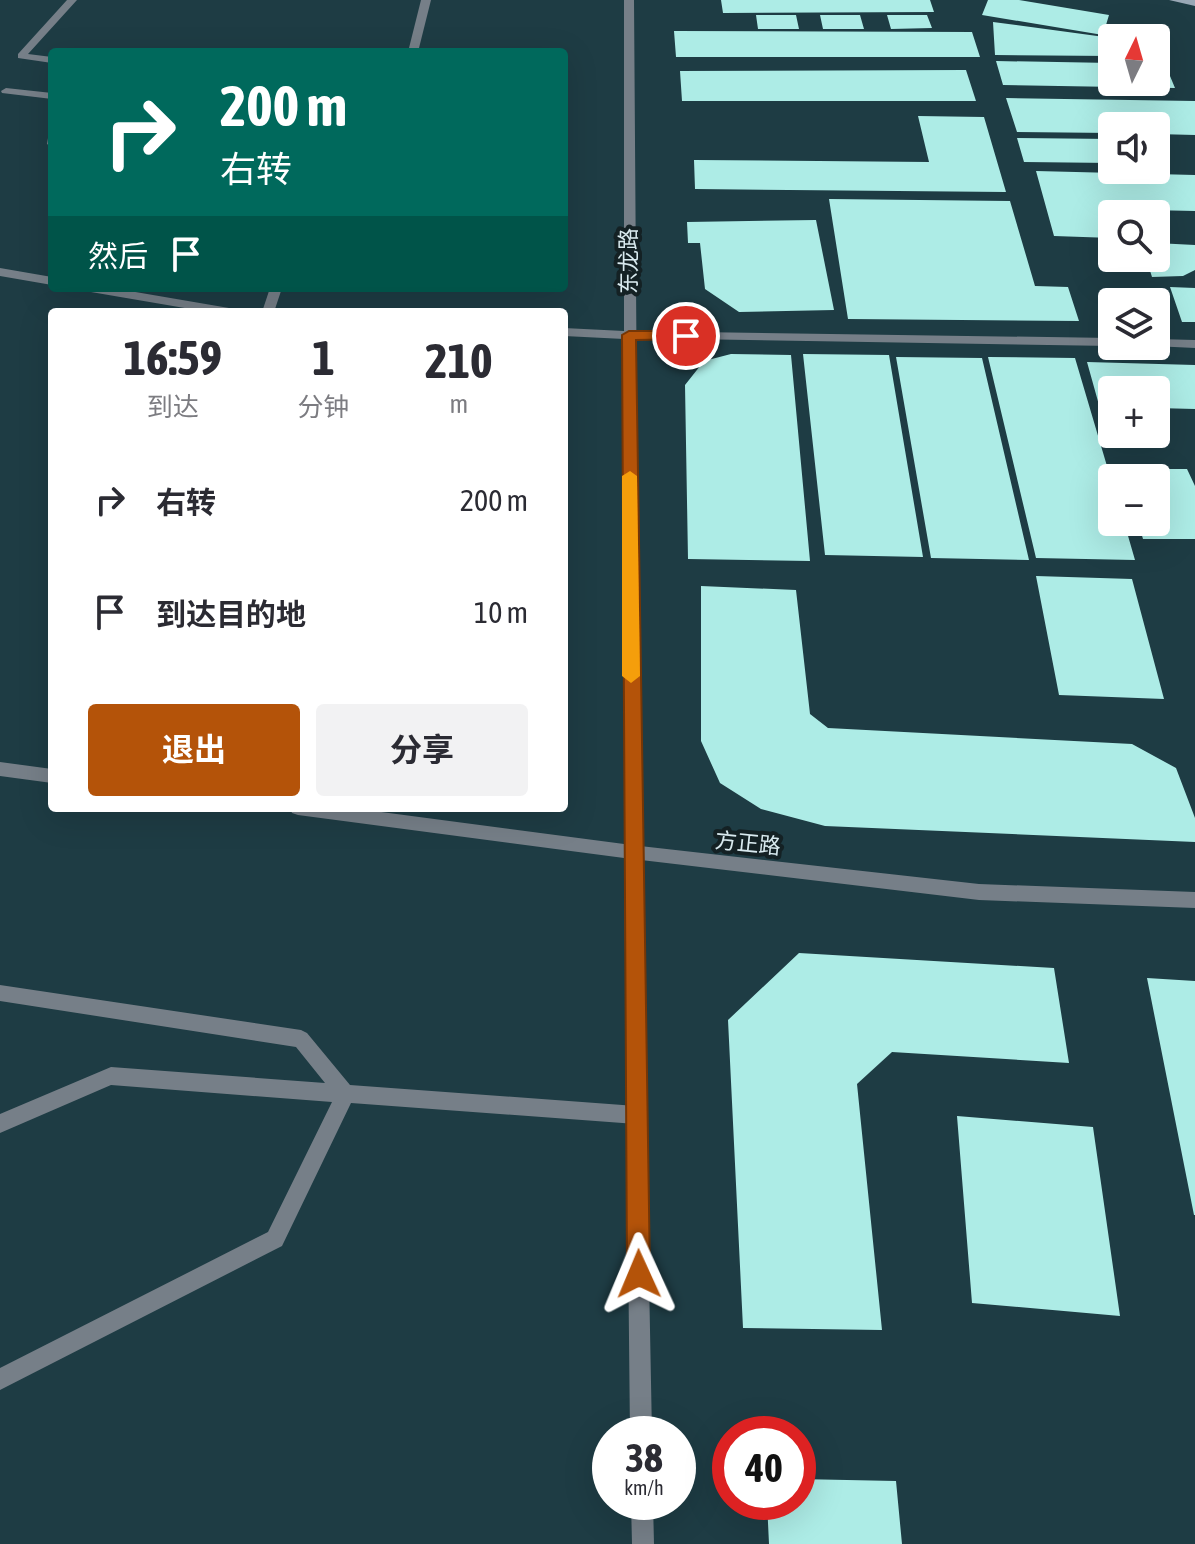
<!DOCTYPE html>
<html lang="zh">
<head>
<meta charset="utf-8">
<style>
  :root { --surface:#fff; --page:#f2f2f3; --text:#2b2b33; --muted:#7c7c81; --accent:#b45309 }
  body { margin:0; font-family:"Asap Condensed","Noto Sans SC",sans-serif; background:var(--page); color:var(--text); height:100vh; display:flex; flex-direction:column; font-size:30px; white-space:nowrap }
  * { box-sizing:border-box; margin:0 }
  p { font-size:26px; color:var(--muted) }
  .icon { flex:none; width:44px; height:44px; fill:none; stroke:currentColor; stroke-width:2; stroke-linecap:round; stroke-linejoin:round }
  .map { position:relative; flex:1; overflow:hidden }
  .details { position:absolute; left:48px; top:308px; width:520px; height:504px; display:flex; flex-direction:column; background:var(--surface); border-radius:8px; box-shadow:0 8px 32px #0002 }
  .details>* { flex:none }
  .banner { position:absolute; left:48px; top:48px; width:520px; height:244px; border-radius:8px; box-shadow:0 8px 32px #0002; background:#00695c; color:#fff; overflow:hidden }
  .needle { width:52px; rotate:5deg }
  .controls { position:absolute; left:1098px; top:24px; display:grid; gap:16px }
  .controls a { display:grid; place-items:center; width:72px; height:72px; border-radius:8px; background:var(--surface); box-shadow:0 8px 32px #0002; font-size:40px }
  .speed { position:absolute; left:592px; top:1416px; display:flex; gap:16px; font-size:40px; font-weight:700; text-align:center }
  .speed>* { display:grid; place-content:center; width:104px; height:104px; border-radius:50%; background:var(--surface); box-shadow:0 8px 32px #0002; line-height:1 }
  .speed small { font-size:20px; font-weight:400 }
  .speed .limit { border:12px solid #d22; background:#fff; color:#111 }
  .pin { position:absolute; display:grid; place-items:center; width:68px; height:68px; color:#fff; margin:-34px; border:4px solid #fff; border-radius:50%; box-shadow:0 2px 8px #0007 }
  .me { position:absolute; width:88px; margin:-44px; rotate:359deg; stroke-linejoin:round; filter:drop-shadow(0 0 6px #0008) }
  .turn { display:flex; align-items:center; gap:28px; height:168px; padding:0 40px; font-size:36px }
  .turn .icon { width:104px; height:104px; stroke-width:2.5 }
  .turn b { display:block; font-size:56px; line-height:68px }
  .then { display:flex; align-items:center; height:76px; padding:0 40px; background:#0003; gap:16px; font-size:30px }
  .eta { display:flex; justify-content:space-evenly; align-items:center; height:136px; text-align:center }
  .eta b { font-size:48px; font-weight:700; line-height:56px }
  .cta { display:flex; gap:16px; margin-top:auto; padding:16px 40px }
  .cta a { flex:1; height:92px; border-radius:8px; background:var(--accent); color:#fff; font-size:32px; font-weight:700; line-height:92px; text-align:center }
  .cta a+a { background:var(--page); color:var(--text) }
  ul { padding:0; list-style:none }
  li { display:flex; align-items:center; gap:24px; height:112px; padding:0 40px }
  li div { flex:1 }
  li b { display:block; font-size:30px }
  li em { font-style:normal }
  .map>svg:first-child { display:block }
</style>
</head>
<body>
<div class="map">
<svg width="1195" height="1544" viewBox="0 0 1195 1544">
  <rect width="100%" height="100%" fill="#1e3c44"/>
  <path fill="#adece6" d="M721 0H930L934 12 723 13Z
    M988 0H1019L1109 15 1103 35 982 15Z
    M756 15H796L799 29H758Z
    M820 15H860L864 29H823Z
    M887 15H927L932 28 891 29Z
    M993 22 1112 38V56L995 55Z
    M674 31 972 32 980 57H676Z
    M996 61 1112 63V82H1156V64H1165L1175 88 1003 85Z
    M966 70 976 101H682L680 71Z
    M1006 98 1195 101V135L1156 134V126H1112V133L1017 132Z
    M918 116 984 117 1006 192 695 189 694 160 929 162Z
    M1017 138 1112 139V163L1024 162Z
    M1036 171 1195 175V211L1104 209 1112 238 1054 236Z
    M829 199 1010 201 1035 286 1068 287 1079 321 848 319Z
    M816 220 834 310 739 312 705 289 700 243H688L687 222Z
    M1156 243 1195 245V270L1183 276 1152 277 1146 258H1156Z
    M1170 287 1195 288V322H1182Z
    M731 354 791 355 810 561 688 559 685 385 704 361Z
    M803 354 889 355 923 557 825 555Z
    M896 357 982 358 1029 560 931 558Z
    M988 357 1075 358 1112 483V522H1124L1135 560 1036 558Z
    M1087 362 1195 365V409L1156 408V390H1112V406L1099 405Z
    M1121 469H1187L1195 486V539H1143L1138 522H1156V478H1124Z
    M1036 576 1132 579 1164 699 1059 695Z
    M701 586 796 590 810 714 828 728 1132 744 1176 768 1195 818V842L825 826 761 809 720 783 701 741Z
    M799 953 1054 968 1069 1063 892 1052 857 1084 882 1330 743 1328 728 1020Z
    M1147 978 1195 981V1215H1194Z
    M957 1116 1093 1127 1120 1316 972 1303Z
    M798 1479 896 1481 902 1544H769L767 1502H798Z"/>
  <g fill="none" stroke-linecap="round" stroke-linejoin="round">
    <path fill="#767f88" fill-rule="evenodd" d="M67 0H77L28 54 52 57V63L18 58V54Z
      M421 0H431L418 52H408Z
      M6 88 52 93V99L2 93 1 91Z
      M52 137V147L47 144 48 138Z
      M270 288H282L274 312H262Z
      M0 985 301 1030 307 1033 350 1085 636 1106 643 1108 645 1115 643 1122 636 1124 351 1103 282 1246 0 1390V1368L268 1232 332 1102 111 1085 0 1133V1114L111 1067 325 1083 296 1047 0 1001Z"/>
    <path fill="#767f88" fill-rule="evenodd" d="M629 331 1112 338V346L625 338V332Z
      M1156 339 1195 340V348L1153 346H1156Z"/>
    <path fill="#767f88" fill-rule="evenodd" d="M624 0H634L640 846 979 884 1195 892V908L979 900 641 860 652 1434H630L624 858 298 815 292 813 290 808H351L624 844V339L564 336V328L624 331Z
      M0 268 52 277V285L0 276Z
      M85 288H112L229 308 235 312H208L91 292Z
      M0 762 52 769V783L0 776Z
      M631 1502H653L654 1544H632Z"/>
    <path fill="#99a7b5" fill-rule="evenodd" d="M1169 0H1195V6Z"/>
  </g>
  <path fill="#b45309" stroke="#753606" stroke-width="2" d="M686 331 693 336 691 339 636 340 650 1274 647 1283 639 1286 631 1283 627 1274 622 335 629 331Z"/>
  <path fill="#f59e0b" d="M630 471 637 476 640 676 631 683 622 676V476Z"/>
  <g text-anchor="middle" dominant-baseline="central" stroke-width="8" stroke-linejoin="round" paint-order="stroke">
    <g font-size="22" fill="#d9eaef" stroke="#142124">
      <text transform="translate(628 261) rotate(-90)">东龙路</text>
      <text transform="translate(748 843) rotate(6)">方正路</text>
    </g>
  </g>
</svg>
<div class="controls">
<a><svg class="needle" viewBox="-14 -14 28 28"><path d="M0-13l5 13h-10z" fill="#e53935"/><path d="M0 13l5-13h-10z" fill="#7c7c81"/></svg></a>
<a><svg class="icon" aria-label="sound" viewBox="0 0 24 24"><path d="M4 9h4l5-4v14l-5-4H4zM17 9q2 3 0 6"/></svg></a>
<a><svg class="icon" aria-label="search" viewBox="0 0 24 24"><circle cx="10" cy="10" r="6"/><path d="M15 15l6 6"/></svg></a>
<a><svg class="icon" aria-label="layers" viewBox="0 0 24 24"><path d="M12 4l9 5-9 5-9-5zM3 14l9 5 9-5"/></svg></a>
<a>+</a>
<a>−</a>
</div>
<div class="speed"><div>38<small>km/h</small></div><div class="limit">40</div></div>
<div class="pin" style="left:686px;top:336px;background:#d93025"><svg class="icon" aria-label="arrive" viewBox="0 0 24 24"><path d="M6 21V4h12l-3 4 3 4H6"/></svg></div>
<svg class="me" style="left:639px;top:1274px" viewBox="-20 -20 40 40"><path d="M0-17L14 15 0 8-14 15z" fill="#b45309" stroke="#fff" stroke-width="4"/></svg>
<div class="banner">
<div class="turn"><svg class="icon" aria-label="right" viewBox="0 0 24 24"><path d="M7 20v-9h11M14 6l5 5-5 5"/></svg><div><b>200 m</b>右转</div></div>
<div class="then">然后<svg class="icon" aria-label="arrive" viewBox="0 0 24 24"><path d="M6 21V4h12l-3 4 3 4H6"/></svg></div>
</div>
<section class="details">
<div class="eta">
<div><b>16:59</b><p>到达</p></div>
<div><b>1</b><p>分钟</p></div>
<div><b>210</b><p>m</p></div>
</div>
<ul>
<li><svg class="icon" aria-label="right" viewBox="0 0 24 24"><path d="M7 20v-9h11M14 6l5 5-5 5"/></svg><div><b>右转</b></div><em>200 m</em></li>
<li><svg class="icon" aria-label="arrive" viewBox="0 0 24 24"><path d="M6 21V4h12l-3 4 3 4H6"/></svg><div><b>到达目的地</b></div><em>10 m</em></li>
</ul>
<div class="cta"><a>退出</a><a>分享</a></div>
</section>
</div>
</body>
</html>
